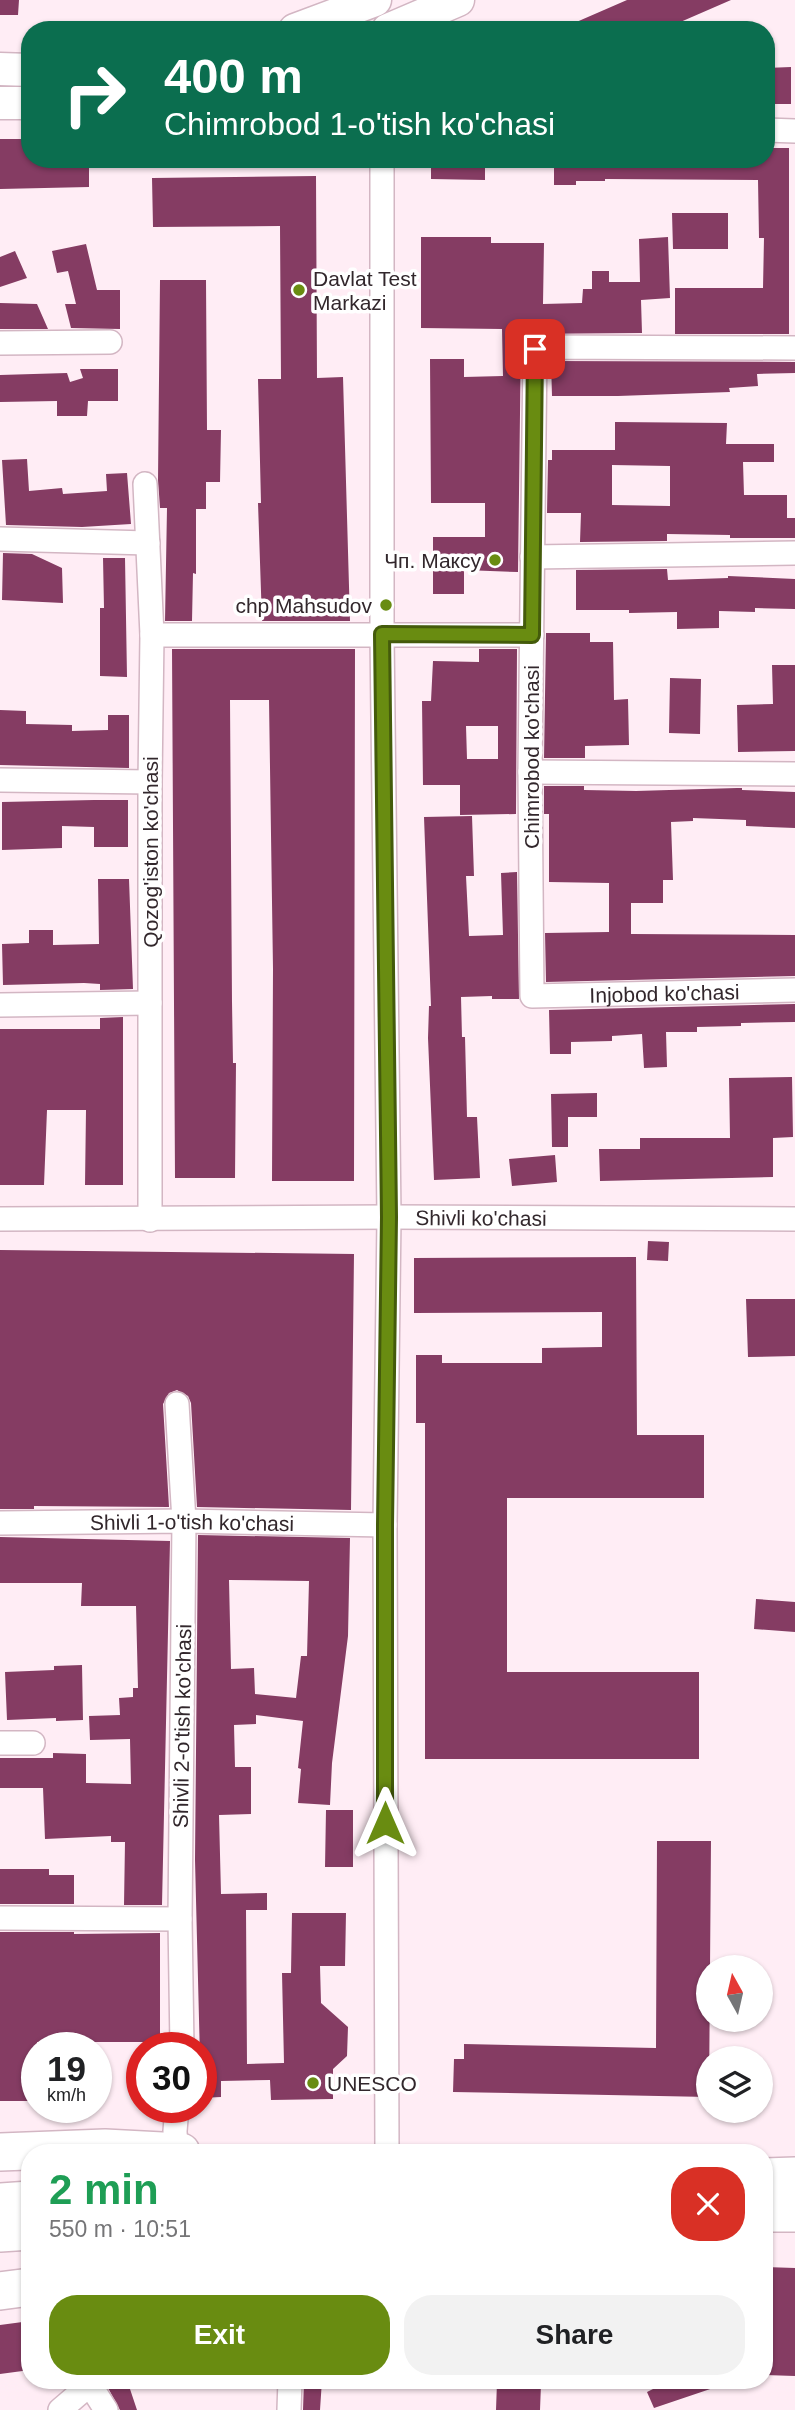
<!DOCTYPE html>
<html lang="en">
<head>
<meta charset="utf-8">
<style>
  :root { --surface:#fff; --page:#f2f2f2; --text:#202124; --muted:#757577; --accent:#698c11 }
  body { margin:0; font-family:Arial,sans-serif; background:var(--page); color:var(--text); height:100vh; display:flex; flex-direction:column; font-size:26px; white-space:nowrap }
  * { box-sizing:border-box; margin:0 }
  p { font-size:23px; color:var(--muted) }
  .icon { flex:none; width:38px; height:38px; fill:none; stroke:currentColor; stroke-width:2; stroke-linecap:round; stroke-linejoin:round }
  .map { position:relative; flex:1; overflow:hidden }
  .side { position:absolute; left:21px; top:2144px; width:752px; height:245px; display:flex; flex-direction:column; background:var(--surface); border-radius:28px; box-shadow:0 2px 5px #0004 }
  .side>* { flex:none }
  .top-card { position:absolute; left:21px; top:21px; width:754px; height:147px; border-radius:28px; box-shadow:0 2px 5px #0004; background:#0b6e4f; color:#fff; overflow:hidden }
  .needle { width:46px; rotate:352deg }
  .controls { position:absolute; left:696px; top:1955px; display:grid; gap:14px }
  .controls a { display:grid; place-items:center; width:77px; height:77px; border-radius:50%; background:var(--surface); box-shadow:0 2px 5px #0004; font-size:35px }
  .speed { position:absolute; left:21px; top:2032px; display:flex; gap:14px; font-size:35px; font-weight:700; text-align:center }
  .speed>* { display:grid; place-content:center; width:91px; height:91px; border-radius:50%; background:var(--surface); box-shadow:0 2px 5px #0004; line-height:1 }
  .speed small { font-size:18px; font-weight:400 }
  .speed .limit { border:10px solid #d22; background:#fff; color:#111 }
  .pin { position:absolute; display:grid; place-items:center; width:60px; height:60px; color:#fff; margin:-30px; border-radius:14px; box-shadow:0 4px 10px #0006 }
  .me { position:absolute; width:77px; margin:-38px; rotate:0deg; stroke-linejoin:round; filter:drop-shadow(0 0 5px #0008) }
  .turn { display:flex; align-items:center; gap:24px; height:147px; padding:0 28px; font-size:32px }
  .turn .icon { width:91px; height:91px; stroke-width:2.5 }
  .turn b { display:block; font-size:49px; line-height:60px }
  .round { display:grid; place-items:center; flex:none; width:74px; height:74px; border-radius:28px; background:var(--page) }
  .overview { display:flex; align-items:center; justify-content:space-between; height:119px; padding:0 28px }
  h1 { font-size:42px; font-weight:800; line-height:52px; color:#1e9e55 }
  .button { display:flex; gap:14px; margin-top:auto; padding:14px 28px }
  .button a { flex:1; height:80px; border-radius:28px; background:var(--accent); color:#fff; font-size:28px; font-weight:800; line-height:80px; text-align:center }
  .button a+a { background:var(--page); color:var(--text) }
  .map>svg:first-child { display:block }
</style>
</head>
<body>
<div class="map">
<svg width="795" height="2410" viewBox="0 0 795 2410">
  <rect width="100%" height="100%" fill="#ffedf5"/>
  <path fill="#853c63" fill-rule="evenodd" d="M0 0H19L18 15H0Z
    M627 0H731L662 30H558Z
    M791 67V104H766V68Z
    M0 139H30V159H89V187L0 189Z
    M766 148H789V334H675V288H763L764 238H759L758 180 605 179V181H576V185H554V159H766Z
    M431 159H485V180L431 179Z
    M316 176 317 378 343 377 350 621H262L258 503H261L258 379H281L280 226 153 227 152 178Z
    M672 213H728V249H673Z
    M421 237H491V243H544L543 304 582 303 583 289H592V271H609V282H640L639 239 668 237 670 298 641 300 642 333 521 334 518 572 464 570V594H433V537H485V503H431L430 359H464V377L503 376 502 329 421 328Z
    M86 244 97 290H120V329L71 328 65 304H76L68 271 57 273 52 251Z
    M15 251 27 278 0 287V257Z
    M160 280H206L207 430H221L220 482H206V509H196V574L193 573 192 621H165L167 508H160L158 480Z
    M0 303 37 304 48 329H0Z
    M551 361 795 362V373L757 374 758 386 729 388 730 392 618 396H552Z
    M80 369H118V401H88L87 416H57V401L0 402V375L67 373 70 382 83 378Z
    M615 422 727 423 726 444H774V462H743L744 495H787V518H795V538H730V535L667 534V541L580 542 581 513H547L548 460H552V450H615ZM612 465 670 466V506L612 505Z
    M27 459 29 491 62 488 63 494 107 491 106 474 127 473 131 524 82 527 6 525 2 460Z
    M3 553 32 554 62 568 63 603 2 600Z
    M103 558H125L127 677 100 676V608H104Z
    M667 569 668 580 728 578V576L795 579V609L755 608V612L719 611V628L677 629V612L629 613V610H576V570Z
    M546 633H590V642H613L614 700 628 699 629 745 585 746V758H544Z
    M172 649H355L354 1181H272L273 969 269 700H230L232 1002 233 1063H236L235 1178H175Z
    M479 649H517L516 814 460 815V785H423L422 701H431L433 661 479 662ZM466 726H498V759H467Z
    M772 665H795V751L738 752 737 705 773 704Z
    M670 678 701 679 700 734 669 733Z
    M0 710 26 711V724L72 725V731L108 730V715H129V768L0 765Z
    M544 786H584V790L636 791 737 788H742V790L795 792V828L746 826V820L693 818V821L671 822 673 880H663V903H631V934L795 935V976L546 982 545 933 609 932V883L549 882V814H544Z
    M94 800H128V847H94V827L62 826V848L2 850V802Z
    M472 816 474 876H466L469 936 503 935 501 873 517 872 519 999H492V996L461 997 462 1037H465L467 1117H477L480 1178 434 1180 428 1038 429 1006H431L424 817Z
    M98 879H129L133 989 100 990V984L84 983 3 985 2 944 29 943V930H53V945L99 944Z
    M795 1004V1022L741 1023V1026L697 1027V1032H666L667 1067 644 1068 642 1034 612 1036V1041L571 1042V1054H550L549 1010Z
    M123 1017V1185H85L86 1110H47L44 1185H0V1029H100V1018Z
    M792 1077 793 1137 773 1138V1177L600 1181 599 1149H640V1138H730L729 1078Z
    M597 1093V1117H568V1147H552L551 1094Z
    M555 1155 557 1182 512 1186 509 1159Z
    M648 1241 669 1242 668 1261 647 1260Z
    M0 1250 354 1254 351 1510 197 1507 191 1403 188 1396 177 1390 169 1393 163 1404 169 1507 34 1506V1509H0Z
    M636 1257 637 1435H704V1498H507V1672H699V1759H425V1423H416V1355H442V1363H542V1348L602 1347V1312L414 1313V1258Z
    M746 1299H795V1356L748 1357Z
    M198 1535 350 1538 348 1636 332 1763 330 1805 298 1803 301 1769 298 1768 303 1721 256 1715V1724L234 1725 235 1767H251V1814L219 1815 221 1894 267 1893V1910H246L247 2064 284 2063 282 1973H291L292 1913H346L345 1966H320L321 2003 348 2027 347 2056 333 2069V2099L271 2100 270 2080 221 2081V2097L201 2098 195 1860ZM229 1580 309 1581 307 1656H301L296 1698 255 1694 254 1668 231 1669Z
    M0 1537 170 1541 162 1905H124L125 1842H111V1836L45 1839 43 1788H0V1758H53V1753L86 1754V1783L131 1784 130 1739 90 1740 89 1716 120 1715 119 1698 133 1697V1688H138L136 1606H81L82 1583H0Z
    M756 1599 795 1602V1632L754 1629Z
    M82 1665 83 1720 56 1721V1718L7 1720 5 1672 54 1670V1666Z
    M326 1810H353V1867H325Z
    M657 1841H711L709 2097 453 2092 454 2059H464V2044L656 2048Z
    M0 1869H49V1875H74V1904H0Z
    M0 1932H74V1934L160 1933V2042H37V2101H0Z
    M765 2267 795 2268V2376L765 2375Z
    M30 2321V2370L0 2374V2325Z
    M127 2380 137 2410H120L107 2386Z
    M304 2380H322L320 2410H303Z
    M671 2380H727L728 2383 654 2408 647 2392Z
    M497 2382 541 2384 540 2410H496Z"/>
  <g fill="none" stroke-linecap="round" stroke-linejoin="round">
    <defs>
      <g id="minor">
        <path d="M766 130 795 131"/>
        <path d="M382 159V634L389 1217 385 1525 387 2152"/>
        <path d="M0 343 110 342"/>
        <path id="s1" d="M795 348 539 347 535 349 530 772 532 996 795 990"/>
        <path d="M145 484 152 635 150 782V1220"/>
        <path d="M0 539 148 543"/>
        <path d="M532 557 795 553"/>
        <path d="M152 635H532"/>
        <path d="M530 772 795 774"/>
        <path d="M0 780 150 782"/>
        <path d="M0 1005 150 1003"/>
        <path id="s2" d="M0 1219 389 1217 795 1219"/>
        <path d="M177 1404 184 1521 180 1919 182 2048"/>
        <path id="s3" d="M0 1523 184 1521 385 1525"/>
        <path d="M0 1743H33"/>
        <path d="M0 1918 180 1919"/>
        <path d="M176 2152 175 2131 177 2107"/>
        <path d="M60 2410 88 2386 92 2388 106 2410"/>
        <path d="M289 2410 290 2380"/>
      </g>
      <path id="secondary" d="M295 30 375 0
        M388 30 458 0
        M0 69 30 70
        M0 103H30"/>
      <path id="trunk" d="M0 2152 105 2148 181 2152
        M765 2177 795 2176
        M0 2202 30 2200
        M765 2213H795
        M0 2233 30 2231
        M0 2291 30 2287"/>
    </defs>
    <use href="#minor" stroke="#d3b6c3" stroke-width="26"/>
    <use href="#secondary" stroke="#d3b6c3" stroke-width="35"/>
    <use href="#trunk" stroke="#d3b6c3" stroke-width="40"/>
    <use href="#minor" stroke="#fff" stroke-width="23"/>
    <use href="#secondary" stroke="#fff" stroke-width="32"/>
    <use href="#trunk" stroke="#fff" stroke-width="37"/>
  </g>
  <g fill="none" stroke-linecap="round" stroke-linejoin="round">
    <defs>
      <path id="route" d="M385 1823V1525L389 1217 382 634 532 635 535 349"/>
    </defs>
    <use href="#route" stroke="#445b0b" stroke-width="18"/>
    <use href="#route" stroke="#698c11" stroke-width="12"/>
  </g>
  <g fill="#698c11" stroke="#fff" stroke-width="2.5">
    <circle cx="299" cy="290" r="7"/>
    <circle cx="495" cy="560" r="7"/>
    <circle cx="386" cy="605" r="7"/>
    <circle cx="313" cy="2083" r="7"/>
  </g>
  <g text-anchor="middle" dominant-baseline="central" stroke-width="7" stroke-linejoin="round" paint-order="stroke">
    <g font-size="21" fill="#32272c" stroke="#fff" text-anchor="start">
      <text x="313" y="278">Davlat Test<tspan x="313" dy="24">Markazi</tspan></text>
      <text x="481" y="560" text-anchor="end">Чп. Максу</text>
      <text x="372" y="605" text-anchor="end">chp Mahsudov</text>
      <text x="327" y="2083">UNESCO</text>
    </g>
    <g font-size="21" fill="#32272c" stroke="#fff">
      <text transform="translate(531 757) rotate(-90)">Chimrobod ko'chasi</text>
      <text transform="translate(150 852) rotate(-90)">Qozog'iston ko'chasi</text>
      <text stroke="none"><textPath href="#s1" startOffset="1040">Injobod ko'chasi</textPath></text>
      <text stroke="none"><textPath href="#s2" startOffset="481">Shivli ko'chasi</textPath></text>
      <text stroke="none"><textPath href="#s3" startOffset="192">Shivli 1-o'tish ko'chasi</textPath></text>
      <text transform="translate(182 1726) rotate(-89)">Shivli 2-o'tish ko'chasi</text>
    </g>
  </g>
</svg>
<div class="controls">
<a><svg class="needle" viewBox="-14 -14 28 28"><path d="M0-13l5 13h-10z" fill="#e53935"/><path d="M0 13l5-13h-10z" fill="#757577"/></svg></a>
<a><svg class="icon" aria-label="layers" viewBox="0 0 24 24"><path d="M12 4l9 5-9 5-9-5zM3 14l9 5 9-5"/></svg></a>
</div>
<div class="speed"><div>19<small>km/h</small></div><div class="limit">30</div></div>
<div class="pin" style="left:535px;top:349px;background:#d93025"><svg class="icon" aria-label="arrive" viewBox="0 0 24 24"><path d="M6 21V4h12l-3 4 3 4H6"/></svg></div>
<svg class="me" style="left:385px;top:1823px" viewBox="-20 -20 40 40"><path d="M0-17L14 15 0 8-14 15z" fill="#698c11" stroke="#fff" stroke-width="4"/></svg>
<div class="top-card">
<div class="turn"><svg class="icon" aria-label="right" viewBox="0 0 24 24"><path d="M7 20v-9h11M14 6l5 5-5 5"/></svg><div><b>400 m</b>Chimrobod 1-o'tish ko'chasi</div></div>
</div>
<section class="side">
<div class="overview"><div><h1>2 min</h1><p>550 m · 10:51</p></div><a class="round" style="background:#d93025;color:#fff"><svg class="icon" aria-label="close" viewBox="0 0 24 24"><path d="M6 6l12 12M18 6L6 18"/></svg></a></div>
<div class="button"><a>Exit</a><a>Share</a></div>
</section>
</div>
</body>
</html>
